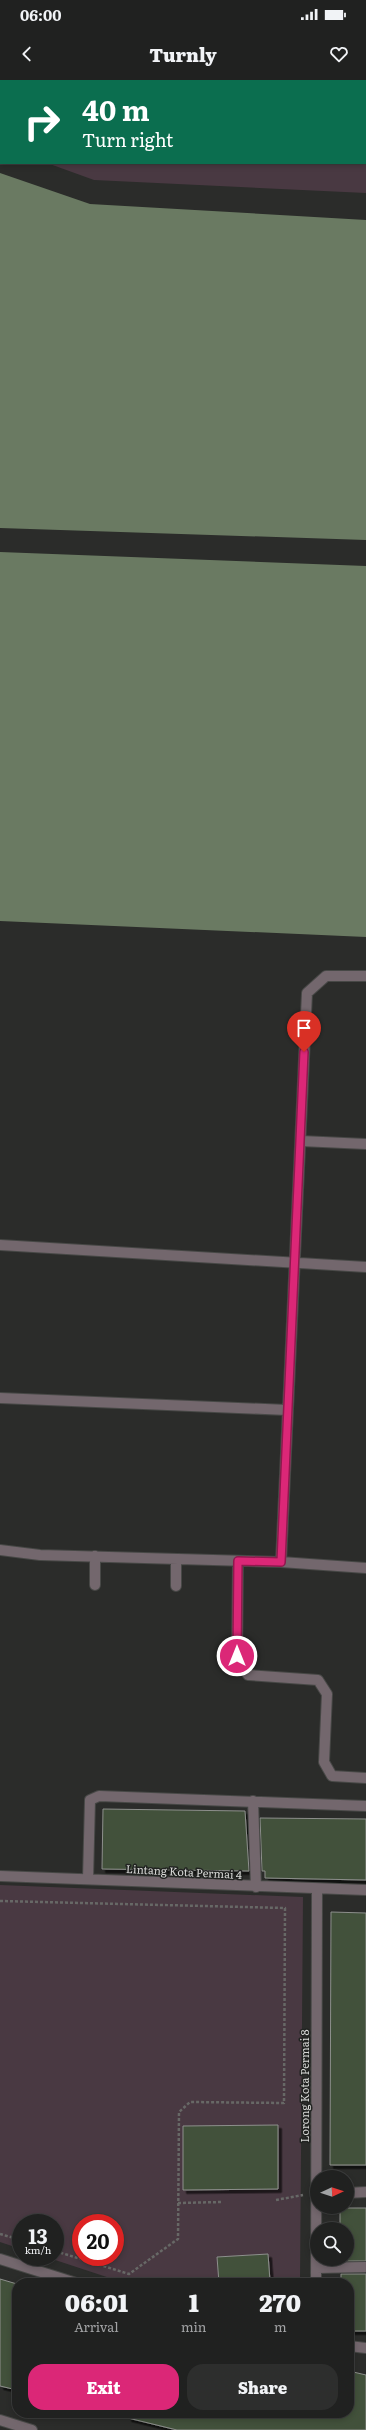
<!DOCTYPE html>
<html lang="en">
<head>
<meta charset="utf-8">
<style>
  :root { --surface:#202120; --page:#2d2e2d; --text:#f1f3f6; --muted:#a2a3a5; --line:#3d3e3e; --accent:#db2777 }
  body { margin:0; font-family:Literata,serif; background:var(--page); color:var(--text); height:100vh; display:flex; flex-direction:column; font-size:15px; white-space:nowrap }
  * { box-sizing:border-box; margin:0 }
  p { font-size:13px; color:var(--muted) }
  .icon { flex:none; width:22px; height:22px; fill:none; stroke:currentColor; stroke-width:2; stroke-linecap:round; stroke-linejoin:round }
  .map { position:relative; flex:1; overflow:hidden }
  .sheet { position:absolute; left:12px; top:2198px; width:342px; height:140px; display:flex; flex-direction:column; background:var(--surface); border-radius:16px; box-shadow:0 2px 6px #0003,0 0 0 1px var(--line) }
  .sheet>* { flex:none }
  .top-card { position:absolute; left:0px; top:0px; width:366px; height:84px; box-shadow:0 2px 6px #0003,0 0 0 1px var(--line); background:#0b6e4f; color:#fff; overflow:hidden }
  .needle { width:26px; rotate:87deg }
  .buttons { position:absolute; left:310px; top:2090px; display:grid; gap:8px }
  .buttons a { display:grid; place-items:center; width:44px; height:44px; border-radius:50%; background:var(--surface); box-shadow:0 2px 6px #0003,0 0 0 1px var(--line); font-size:20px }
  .speed { position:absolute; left:12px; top:2134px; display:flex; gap:8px; font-size:20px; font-weight:700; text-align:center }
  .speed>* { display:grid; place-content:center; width:52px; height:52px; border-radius:50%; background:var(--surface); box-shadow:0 2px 6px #0003,0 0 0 1px var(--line); line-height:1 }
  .speed small { font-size:10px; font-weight:400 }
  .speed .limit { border:6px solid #d22; background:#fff; color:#111 }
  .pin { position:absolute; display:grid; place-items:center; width:34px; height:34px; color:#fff; margin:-41px -17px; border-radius:50% 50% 50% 0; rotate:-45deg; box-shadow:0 0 4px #0007 }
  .pin .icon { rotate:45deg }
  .me { position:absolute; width:44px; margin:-22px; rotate:0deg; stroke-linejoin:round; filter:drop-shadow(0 0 3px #0008) }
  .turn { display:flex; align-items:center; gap:14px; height:84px; padding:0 16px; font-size:18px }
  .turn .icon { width:52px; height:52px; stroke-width:2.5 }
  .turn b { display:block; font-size:28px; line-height:34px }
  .eta { display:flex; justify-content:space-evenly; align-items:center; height:68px; text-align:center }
  .eta b { font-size:24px; font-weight:800; line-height:28px }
  .cta { display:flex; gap:8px; margin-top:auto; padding:8px 16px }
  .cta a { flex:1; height:46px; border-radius:16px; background:var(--accent); color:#fff; font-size:16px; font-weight:800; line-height:46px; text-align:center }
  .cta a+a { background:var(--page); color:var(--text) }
  .status { display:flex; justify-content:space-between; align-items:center; height:28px; padding:0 20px; background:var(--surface); direction:ltr }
  .status svg { height:11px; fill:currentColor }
  header { display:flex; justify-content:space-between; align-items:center; height:52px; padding:0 16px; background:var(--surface); font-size:18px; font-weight:800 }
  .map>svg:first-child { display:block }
</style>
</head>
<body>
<div class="status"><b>06:00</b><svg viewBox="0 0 49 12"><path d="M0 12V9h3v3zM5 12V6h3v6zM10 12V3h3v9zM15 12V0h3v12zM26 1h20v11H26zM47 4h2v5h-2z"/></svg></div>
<header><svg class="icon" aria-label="back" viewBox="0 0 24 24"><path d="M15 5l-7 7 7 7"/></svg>Turnly<svg class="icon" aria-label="heart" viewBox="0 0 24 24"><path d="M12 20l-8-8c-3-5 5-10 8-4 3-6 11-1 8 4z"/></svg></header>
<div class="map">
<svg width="366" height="2350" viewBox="0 0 366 2350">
  <defs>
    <filter id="shadow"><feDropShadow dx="3.5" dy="3.5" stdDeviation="0" flood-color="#0009"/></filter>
  </defs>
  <rect width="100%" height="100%" fill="#2b2c2a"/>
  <path fill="#493942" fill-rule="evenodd" d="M0 0H366V113L94 100 47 83H365V1H1V66Z
    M0 1805 303 1817 300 2203H125L46 2177H55V2143H21V2169L0 2162ZM81 2143H115V2177H81Z"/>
  <path fill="#6a7a62" d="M0 93 90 124 366 140V460L0 448Z
    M0 472 366 486V857L0 841Z"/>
  <path fill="#42513b" stroke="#8d8f8c" filter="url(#shadow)" d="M103 1729 245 1731 249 1791 102 1789Z
    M260 1738 366 1739V1800L265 1798V1791H262Z
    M331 1832 366 1833V2085H330Z
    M278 2045V2109L183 2110V2046Z
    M340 2128H366V2181H340V2179H347V2149H340Z
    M268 2174 270 2201 219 2203 217 2177Z
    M341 2194H366V2251H349V2203H341Z
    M0 2199 17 2204V2310L0 2306Z
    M349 2291 366 2295V2350H177L128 2338V2333H349Z"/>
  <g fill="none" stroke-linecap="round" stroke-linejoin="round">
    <defs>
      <path id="minor" d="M301 1061 366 1064
        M0 1165 366 1187
        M0 1318 287 1330
        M0 1470 40 1475 281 1482 366 1488
        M95 1476V1505
        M176 1479V1506
        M238 1481 237 1576 248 1595 318 1600 327 1614 324 1682 332 1696 366 1698
        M281 1482 307 913 326 896H366
        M253 1721 256 1807
        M0 1796 366 1810
        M88 1799 90 1720 99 1716 366 1726
        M347 2113 366 2112
        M0 2179 76 2203
        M316 2188 366 2187
        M316 2203 317 1809
        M349 2266 366 2268
        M0 2340 32 2350"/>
    </defs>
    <use href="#minor" stroke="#474846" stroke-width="12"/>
    <path stroke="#676866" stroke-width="2.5" stroke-dasharray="3 2" stroke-linecap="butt" d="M0 1821 285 1828 284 2023 190 2022 179 2032 178 2159 129 2194 55 2171
      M276 2120 303 2115
      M178 2123 222 2122
      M0 2154 21 2160"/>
    <use href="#minor" stroke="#73676d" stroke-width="10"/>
  </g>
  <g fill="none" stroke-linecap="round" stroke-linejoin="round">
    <defs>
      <path id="route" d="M237 1576 238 1481 281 1482 304 972"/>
    </defs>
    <use href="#route" stroke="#8e194d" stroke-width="10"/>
    <use href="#route" stroke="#db2777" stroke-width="7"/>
  </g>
  <g text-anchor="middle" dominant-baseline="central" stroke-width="3" stroke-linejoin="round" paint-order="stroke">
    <g font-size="11" fill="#d7d8d6" stroke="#212321">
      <text transform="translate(184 1791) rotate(3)">Lintang Kota Permai 4</text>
      <text transform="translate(304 2006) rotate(-90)">Lorong Kota Permai 8</text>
    </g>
  </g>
</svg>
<div class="buttons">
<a><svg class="needle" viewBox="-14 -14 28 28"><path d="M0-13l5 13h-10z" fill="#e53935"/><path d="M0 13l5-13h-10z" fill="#a2a3a5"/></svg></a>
<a><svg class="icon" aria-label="search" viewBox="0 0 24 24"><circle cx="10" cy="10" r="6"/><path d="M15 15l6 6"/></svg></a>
</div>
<div class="speed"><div>13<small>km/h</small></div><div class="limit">20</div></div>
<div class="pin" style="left:304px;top:972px;background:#d93025"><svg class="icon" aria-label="arrive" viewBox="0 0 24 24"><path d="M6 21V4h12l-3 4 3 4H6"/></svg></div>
<svg class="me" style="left:237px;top:1576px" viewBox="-20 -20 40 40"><circle r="17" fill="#db2777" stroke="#fff" stroke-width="3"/><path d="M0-11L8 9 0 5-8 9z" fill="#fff"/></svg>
<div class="top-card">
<div class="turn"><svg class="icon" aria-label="right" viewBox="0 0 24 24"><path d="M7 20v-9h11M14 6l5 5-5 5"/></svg><div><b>40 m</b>Turn right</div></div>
</div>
<section class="sheet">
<div class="eta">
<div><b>06:01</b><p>Arrival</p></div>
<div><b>1</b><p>min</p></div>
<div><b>270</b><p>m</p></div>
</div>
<div class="cta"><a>Exit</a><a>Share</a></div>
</section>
</div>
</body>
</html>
